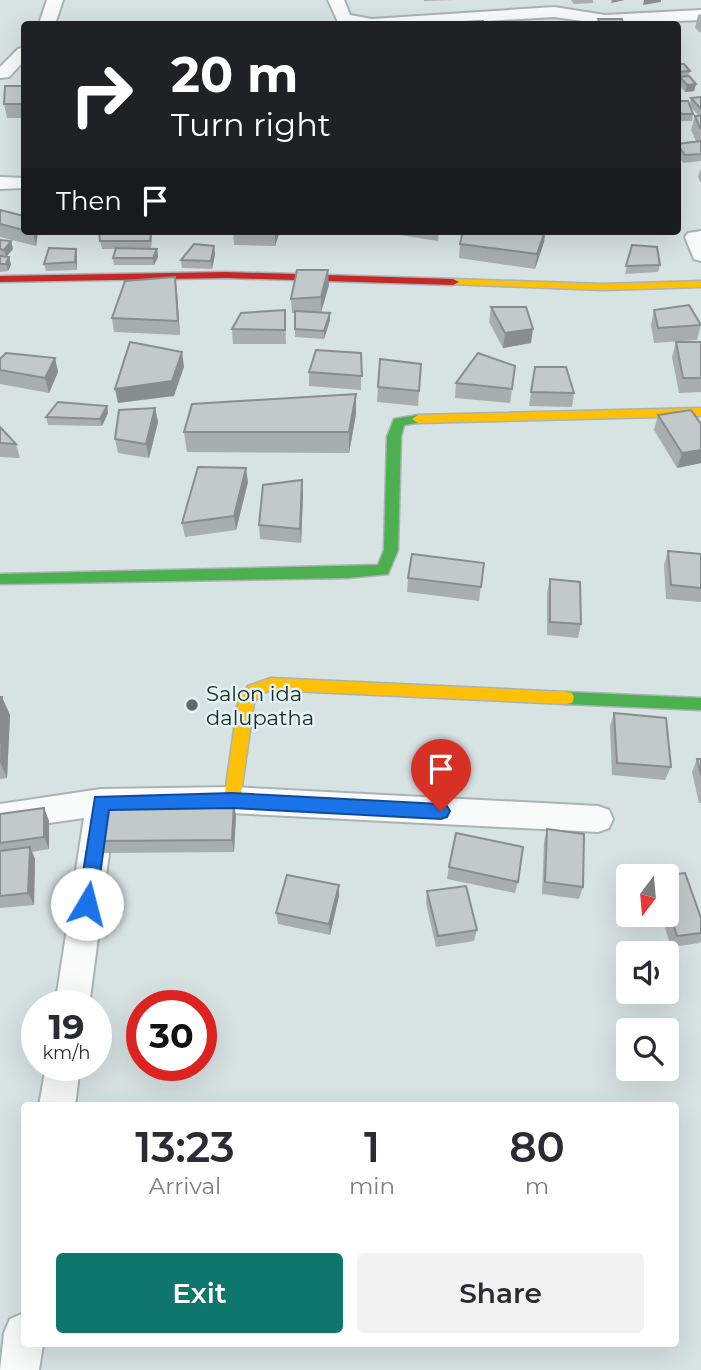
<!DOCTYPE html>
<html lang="en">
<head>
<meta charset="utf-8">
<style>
  :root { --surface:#fff; --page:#f2f2f3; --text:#2b2b33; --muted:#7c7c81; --accent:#0f766e }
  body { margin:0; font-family:Montserrat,sans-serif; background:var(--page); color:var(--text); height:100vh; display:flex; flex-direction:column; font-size:26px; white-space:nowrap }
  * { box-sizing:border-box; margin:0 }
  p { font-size:23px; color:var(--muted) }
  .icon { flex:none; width:38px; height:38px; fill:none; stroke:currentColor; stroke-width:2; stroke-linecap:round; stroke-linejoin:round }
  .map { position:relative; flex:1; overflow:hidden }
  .sheet { position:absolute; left:21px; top:1102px; width:658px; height:245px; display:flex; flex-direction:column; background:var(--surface); border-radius:7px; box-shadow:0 7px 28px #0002 }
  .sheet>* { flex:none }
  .top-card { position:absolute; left:21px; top:21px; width:660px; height:214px; border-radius:7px; box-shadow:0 7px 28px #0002; background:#202124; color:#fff; overflow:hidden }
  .needle { width:46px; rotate:196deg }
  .buttons { position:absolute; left:616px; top:864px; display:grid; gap:14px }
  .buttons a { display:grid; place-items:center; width:63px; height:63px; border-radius:7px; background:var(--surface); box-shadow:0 7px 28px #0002; font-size:35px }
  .speed { position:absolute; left:21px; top:990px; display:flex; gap:14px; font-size:35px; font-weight:700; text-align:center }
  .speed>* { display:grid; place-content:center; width:91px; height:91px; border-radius:50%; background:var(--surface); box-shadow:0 7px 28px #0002; line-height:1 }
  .speed small { font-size:18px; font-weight:400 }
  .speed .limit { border:10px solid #d22; background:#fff; color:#111 }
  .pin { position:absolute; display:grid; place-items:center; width:60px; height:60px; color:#fff; margin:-72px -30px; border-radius:50% 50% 50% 0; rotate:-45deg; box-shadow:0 0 7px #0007 }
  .pin .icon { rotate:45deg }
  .me { position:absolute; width:77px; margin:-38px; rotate:8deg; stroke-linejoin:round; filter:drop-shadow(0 0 5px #0008) }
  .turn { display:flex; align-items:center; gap:24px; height:147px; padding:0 35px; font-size:32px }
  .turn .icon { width:91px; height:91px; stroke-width:2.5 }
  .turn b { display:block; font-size:49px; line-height:60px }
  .then { display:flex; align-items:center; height:66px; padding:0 35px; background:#0003; gap:14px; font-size:26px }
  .eta { display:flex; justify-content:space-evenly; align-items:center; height:119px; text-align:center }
  .eta b { font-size:42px; font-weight:600; line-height:49px }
  .primary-button { display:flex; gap:14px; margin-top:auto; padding:14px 35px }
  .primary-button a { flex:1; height:80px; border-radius:7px; background:var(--accent); color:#fff; font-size:28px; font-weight:600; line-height:80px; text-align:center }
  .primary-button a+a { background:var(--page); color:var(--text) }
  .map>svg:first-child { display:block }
</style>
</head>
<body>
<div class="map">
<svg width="701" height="1370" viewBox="0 0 701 1370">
  <rect width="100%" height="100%" fill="#d7e2e2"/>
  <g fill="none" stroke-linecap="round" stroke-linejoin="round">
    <defs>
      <path id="street" d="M47 0H63L55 24H39Z
        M328 0H344L350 15 372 19 554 7 605 15 701 10V20L604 24 554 17 436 24H349L338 22Z
        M24 47V61L9 77 0 78V67L18 49Z
        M0 177 24 178V188L0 189Z
        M701 231V261L694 259 685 237 688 233Z
        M232 787 598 806 609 810 613 819 609 828 598 832 232 813 114 815 89 1006H55L84 818 0 830V804L101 789Z
        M46 1066H80L75 1106H39Z
        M24 1313V1344H43L39 1370H0L4 1333 10 1319Z"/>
      <path id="fast" d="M418 415 424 419 423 422 404 425 401 437 398 550 388 574 347 578 0 584V574L378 565 384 550 387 437 394 419Z
        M566 692 701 698V710L566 704 560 703 558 698 560 693Z"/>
      <path id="slow" d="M453 279 603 284 701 281V287L603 290 449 284 447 282Z
        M701 408V416L418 423 412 419 418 415Z
        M271 678 566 692 572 693 574 698 572 703 566 704 271 690 260 694 254 703 240 800 238 805 232 807 226 805 224 800 238 702 248 686Z"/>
      <path id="jam" d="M226 272 453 279 459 282 453 285 226 278 0 282V276Z"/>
    </defs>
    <use href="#street" stroke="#aab3b3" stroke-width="4"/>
    <use href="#fast" stroke="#aab3b3" stroke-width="3"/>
    <use href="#slow" stroke="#aab3b3" stroke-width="3"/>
    <use href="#jam" stroke="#aab3b3" stroke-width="3"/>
    <use href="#street" fill="#f9fbfb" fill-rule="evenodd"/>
    <use href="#fast" fill="#4caf50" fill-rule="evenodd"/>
    <use href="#slow" fill="#ffc107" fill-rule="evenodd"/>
    <use href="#jam" fill="#c62828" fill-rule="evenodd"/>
  </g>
  <path fill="#a7aead" d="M424 0H454L424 1Z
    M571 0H593V3L574 4Z
    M701 14V33L695 28 698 15Z
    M677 64 690 71 688 76 696 84 694 91 685 92 678 84 679 79H677Z
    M24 86V118H7L4 104Z
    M701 97V116H699L690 106 693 114 692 121H679L677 116V101L690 105 691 98Z
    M695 116H701V161L683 163 677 153V143L696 141 691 130Z
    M700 170H701V183L698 177Z
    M0 210 24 216V231H38L36 246 0 237Z
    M142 231H168L165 235 152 234V240L151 248H137L157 249 158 257 154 265H114L113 258 116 249H102L100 241Z
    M233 231H280L275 246 234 245Z
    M375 231H439L438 241Z
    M463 231H546L544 242 535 269 459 258 460 244Z
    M0 240 11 241 13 249 6 257H9L11 265 8 271 0 272Z
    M632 245 660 265 658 272 625 274Z
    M76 249 77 256V270L46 271 44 264Z
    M215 254 212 269 182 268 181 260Z
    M175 277 180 335 114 332 112 318Z
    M329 285 321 312H315L330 313V320L324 339 295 337V313H292L291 299Z
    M491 307 531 343 503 348 489 322Z
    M285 310 286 344H233L232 329Z
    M654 310 701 325 697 340 654 343 651 325Z
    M676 342H701V392L679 393 672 357Z
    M361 353V390L309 386V372Z
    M55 358 58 372 49 393 0 384V359Z
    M421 364 418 406 377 402 378 387Z
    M515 366 510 403 455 398 456 383Z
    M535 367 574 393 572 407 529 406Z
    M356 394V414L349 453 187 452 184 432Z
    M107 406 108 413 102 426 48 425 46 417Z
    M155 408 158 422 149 458 118 453 115 439Z
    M658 415 701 424V463L677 468 654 430Z
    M0 427 16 444 20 458 0 457Z
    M302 480 303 495 301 543 260 539 259 525Z
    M248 482 236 530 185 537 182 523Z
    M668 551 701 554V602L666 599 664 565Z
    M484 563 479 601 407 592 408 578Z
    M550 579 581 624 578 638 547 635V593Z
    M0 697 10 715 7 778 0 779Z
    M614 713 671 767 665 780 612 775 610 726Z
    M697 759H701V803H699L692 772Z
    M44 808 49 821V849L32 852 35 859 34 905 0 908V814Z
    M236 816 234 852 100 853 96 841Z
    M547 829 583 887 579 899 542 894 544 842Z
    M449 867 518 882 515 893 447 879Z
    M685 873 701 918V941L700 943 671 947 661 915H667V877H657Z
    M339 885V896L330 935 278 924 276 913Z
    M427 891 477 930 474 941 436 947 426 903Z"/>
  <path fill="#888d8d" d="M612 0H625L611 3Z
    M644 0H661V2L643 5Z
    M696 84 694 91 685 92 687 85Z
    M33 231H38V232L36 246Z
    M275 231H280L275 246Z
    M545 231 544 242 535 269 537 254Z
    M11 241 13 249 6 257 4 250Z
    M214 246 215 254 212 269 211 261Z
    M76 249 77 256V270L75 262Z
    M157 249 158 257 154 265 153 258Z
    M9 257 11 265 8 271 6 264Z
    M328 270 329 285 321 312V297Z
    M175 277 177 292 180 335 178 321Z
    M330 313V320L324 339V331Z
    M533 329 531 343 503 348 505 333Z
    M182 352 184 367 174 396 118 403 115 389Z
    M55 358 58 372 49 393 45 378Z
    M356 394V414L349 453V432Z
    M107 406 108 413 102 426 100 419Z
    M155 408 158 422 149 458 146 444Z
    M701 450V463L677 468 682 453Z
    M246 468 248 482 236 530 234 516Z
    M302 480 303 495 301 543 300 529Z
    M2 697 10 715 7 778 0 762Z
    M234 803 236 816 234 852 232 840Z
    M44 808 49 821V849L44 837Z
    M30 847 35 859 34 905 28 893Z
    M339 885V896L330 935 329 924Z"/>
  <path fill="#c2cac9" stroke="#888d8d" stroke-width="2" d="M598 19H622L623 24H600Z
    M483 21 484 24H444L443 23Z
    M677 64H684L690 71 677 72Z
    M689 76 696 84 687 85 680 77Z
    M5 86H24V104H4Z
    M701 97V109L691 98Z
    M677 101H688L693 114H681L677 104Z
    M695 116H701V128H700Z
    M701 141V154L685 155 677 144Z
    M0 210 24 216V230L0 224Z
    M99 231H138L151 232 150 241H100Z
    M244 231H275V232Z
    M463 231H545L537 254 460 244Z
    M0 240 11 241 4 250 0 249Z
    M194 244 214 246 211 261 181 260Z
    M632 245 657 247 660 265 626 266Z
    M49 248 76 249 75 262 44 264Z
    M116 248 157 249 153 258H113Z
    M0 256 9 257 6 264H0Z
    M297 270H328L321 297 291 299Z
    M175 277 178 321 112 318 125 281Z
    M689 305 701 325 658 328 654 310Z
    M491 307H526L533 329 505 333Z
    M285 310V330L232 329 241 313Z
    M295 311 330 313 324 331 295 329Z
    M130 342 182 352 172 381 115 389Z
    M676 342H701V378H683Z
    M316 350 361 353 362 376 309 372Z
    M6 353 55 358 45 378 0 370V359Z
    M478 353 515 366 512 389 456 383Z
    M380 359 421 364 419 391 378 387Z
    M535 367H566L574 393 531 392Z
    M356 394 349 432H184L192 404Z
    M58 402 107 406 100 419 46 417Z
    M155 408 146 444 115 439 119 410Z
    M691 410 701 424V450L682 453 658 415Z
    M0 427 16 444 0 443Z
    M198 467 246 468 234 516 182 523Z
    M302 480 300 529 259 525 263 485Z
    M668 551 701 554V588L671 585Z
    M412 554 484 563 481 587 408 578Z
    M550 579 580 582 581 624 550 622Z
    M0 697H2L0 744Z
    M614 713 666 718 671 767 617 763Z
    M697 759H701V775Z
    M234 803 232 840 96 841 102 804Z
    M44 808V837L0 843V814Z
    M547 829 584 834 583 887 545 882Z
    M456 833 523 847 518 882 449 867Z
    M30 847 28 893 0 896V851Z
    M685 873 701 918V933L677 936 667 905V877L657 876Z
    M287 875 339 885 329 924 276 913Z
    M466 886 477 930 438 936 427 891Z"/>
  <path fill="#1a73e8" stroke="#114b97" stroke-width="2" d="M232 793 441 804 447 806 450 811 447 817 441 819 232 808 109 810 96 904 93 910 87 913 80 910 78 904 95 797Z"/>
  <circle fill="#606969" stroke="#e0f4f4" stroke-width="2.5" cx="192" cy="705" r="7"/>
  <g text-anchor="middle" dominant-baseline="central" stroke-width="5" stroke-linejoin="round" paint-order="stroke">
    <g font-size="21" fill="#202828" stroke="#e0f4f4" text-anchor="start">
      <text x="206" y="693">Salon ida<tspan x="206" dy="24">dalupatha</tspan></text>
    </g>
  </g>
</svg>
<div class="buttons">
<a><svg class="needle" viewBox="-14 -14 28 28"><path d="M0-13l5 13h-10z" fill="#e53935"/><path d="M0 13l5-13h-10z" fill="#7c7c81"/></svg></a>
<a><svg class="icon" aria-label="sound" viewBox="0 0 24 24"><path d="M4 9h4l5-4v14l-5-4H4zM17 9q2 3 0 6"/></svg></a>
<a><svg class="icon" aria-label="search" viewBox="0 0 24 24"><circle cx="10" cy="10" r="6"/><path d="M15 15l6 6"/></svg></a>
</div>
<div class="speed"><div>19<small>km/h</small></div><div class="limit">30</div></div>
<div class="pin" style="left:441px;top:811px;background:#d93025"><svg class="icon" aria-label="arrive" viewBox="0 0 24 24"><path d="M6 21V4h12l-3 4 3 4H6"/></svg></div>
<svg class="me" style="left:87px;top:904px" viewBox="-20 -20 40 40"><circle r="19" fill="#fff"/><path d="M0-13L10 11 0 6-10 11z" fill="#1a73e8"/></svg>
<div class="top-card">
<div class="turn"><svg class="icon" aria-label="right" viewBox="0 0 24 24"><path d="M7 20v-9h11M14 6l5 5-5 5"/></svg><div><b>20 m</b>Turn right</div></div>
<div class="then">Then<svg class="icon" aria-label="arrive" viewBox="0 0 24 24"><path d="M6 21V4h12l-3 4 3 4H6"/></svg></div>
</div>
<section class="sheet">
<div class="eta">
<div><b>13:23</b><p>Arrival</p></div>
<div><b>1</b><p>min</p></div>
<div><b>80</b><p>m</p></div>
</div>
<div class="primary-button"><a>Exit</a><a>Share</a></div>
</section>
</div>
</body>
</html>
